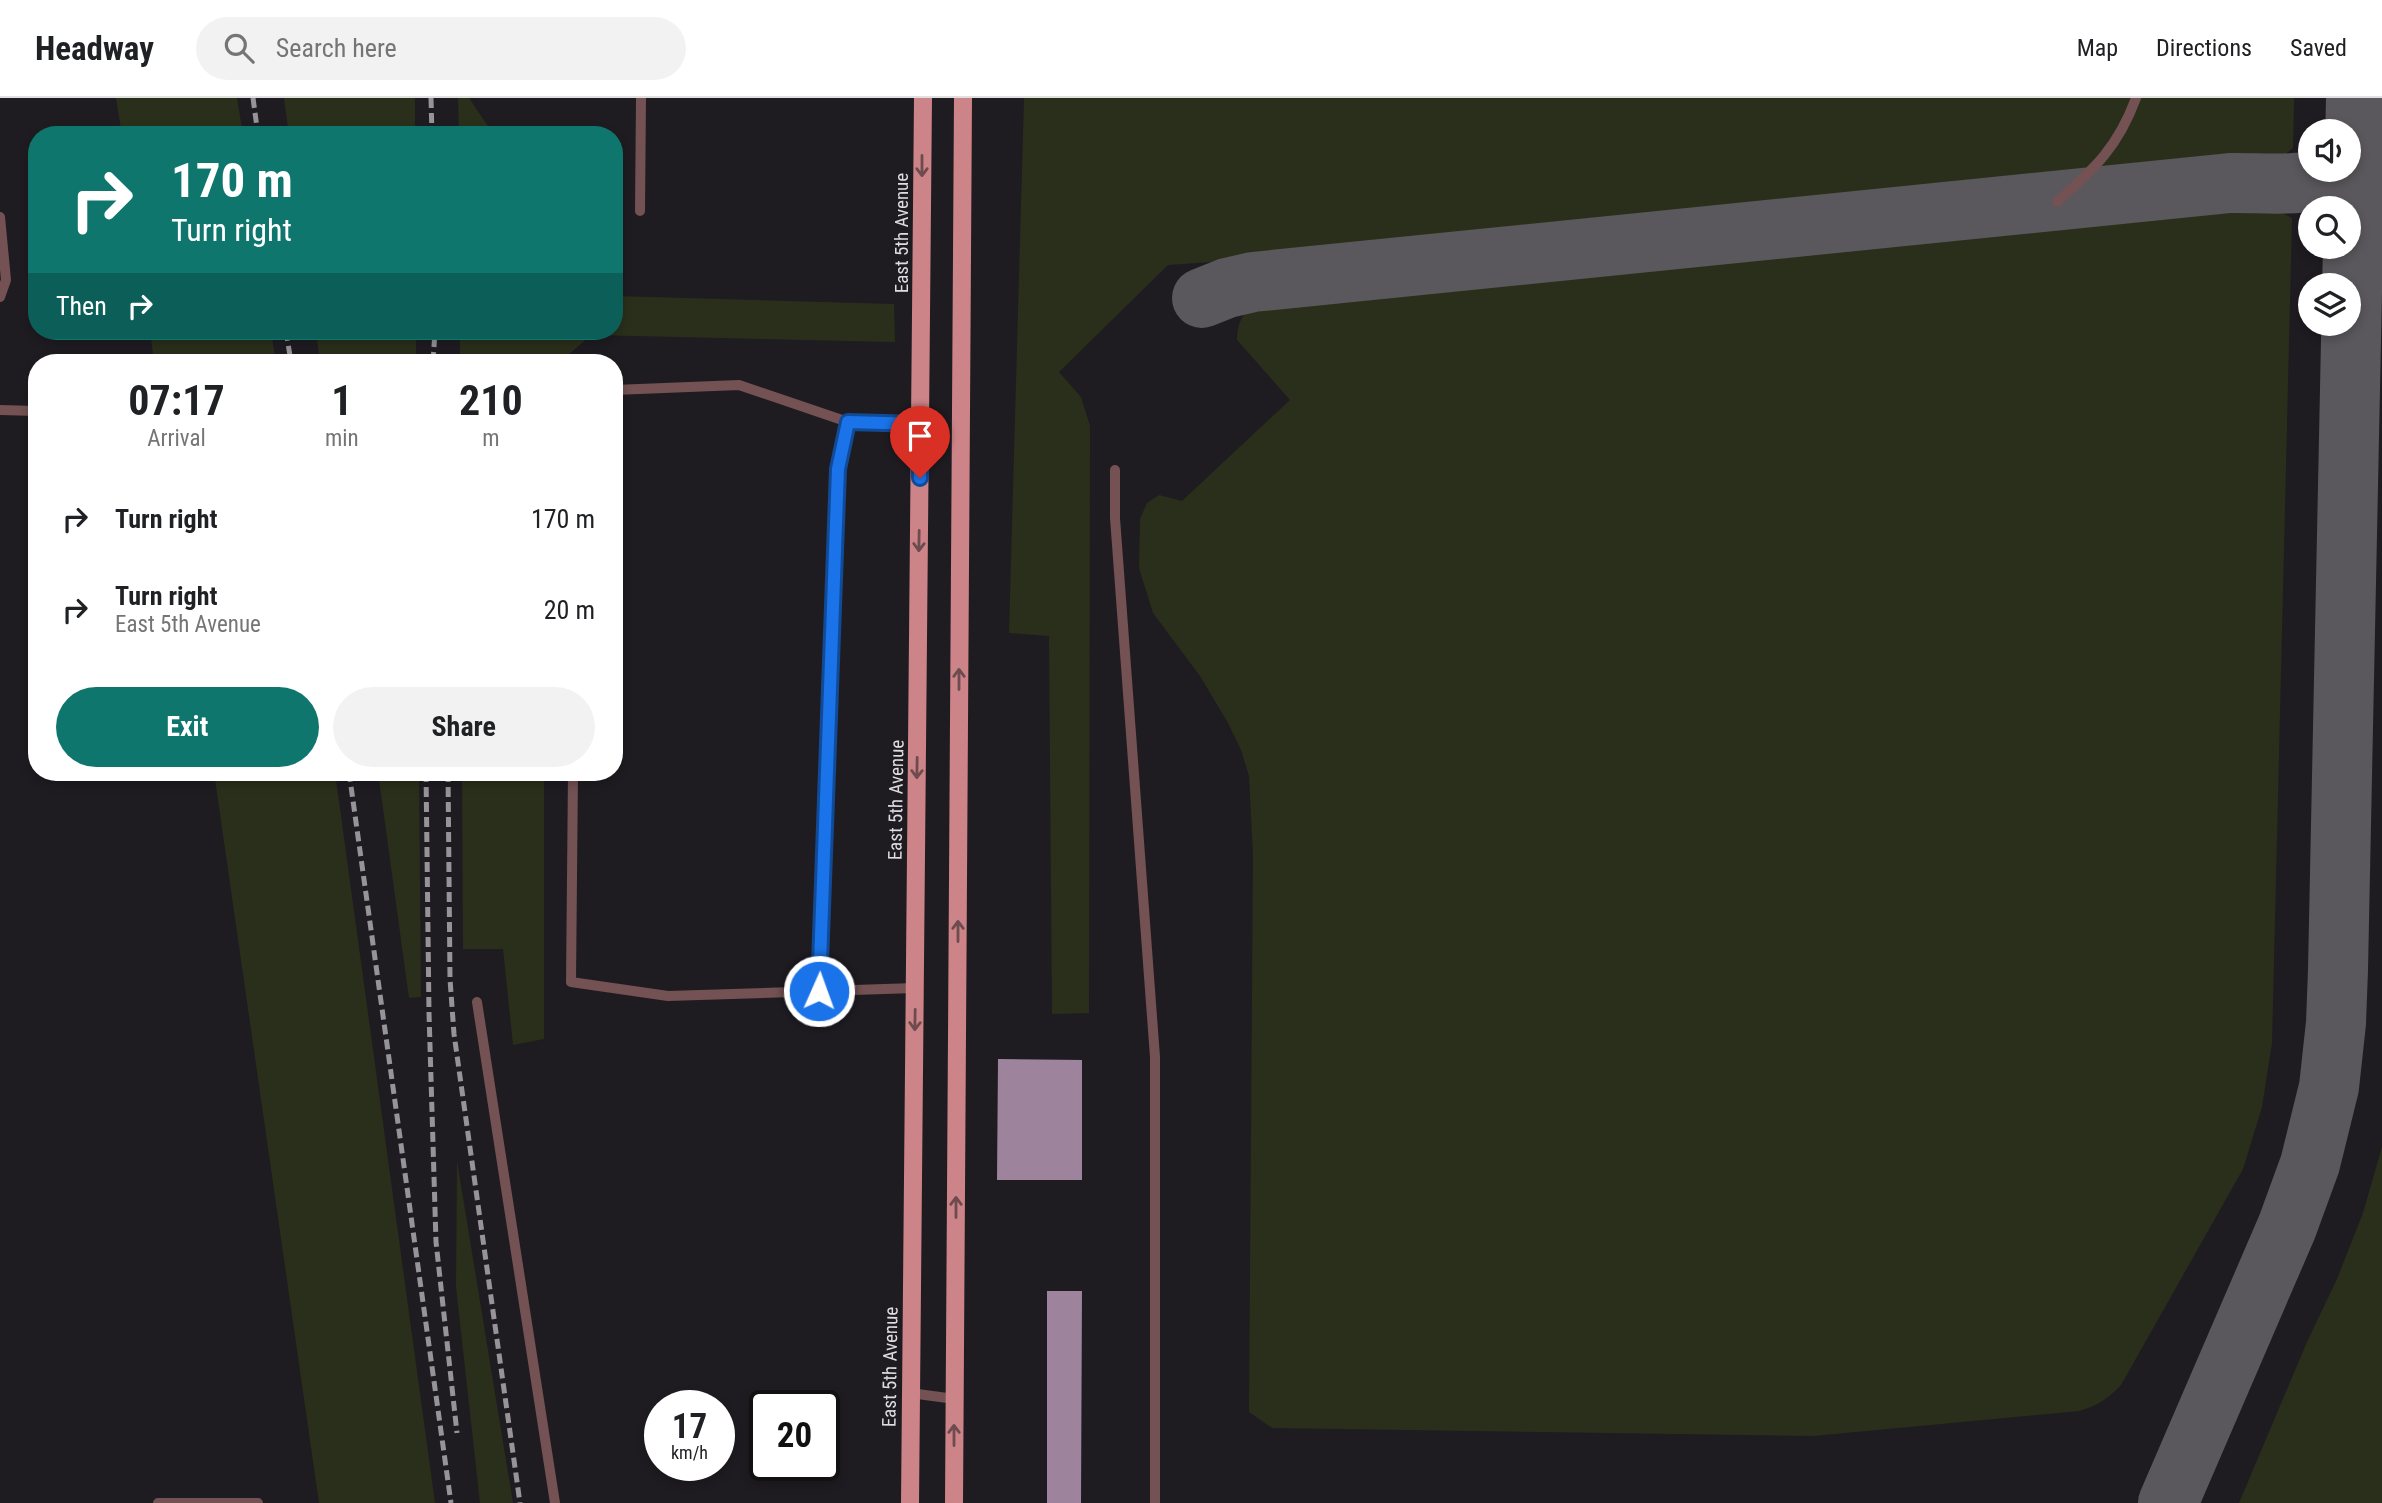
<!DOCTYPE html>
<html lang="en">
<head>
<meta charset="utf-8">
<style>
  :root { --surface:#fff; --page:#f2f2f2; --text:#202124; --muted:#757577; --line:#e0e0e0; --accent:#0f766e }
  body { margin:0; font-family:"Roboto Condensed",sans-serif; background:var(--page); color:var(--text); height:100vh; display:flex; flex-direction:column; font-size:26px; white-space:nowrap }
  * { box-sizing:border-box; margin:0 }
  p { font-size:23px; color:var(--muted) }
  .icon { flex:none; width:38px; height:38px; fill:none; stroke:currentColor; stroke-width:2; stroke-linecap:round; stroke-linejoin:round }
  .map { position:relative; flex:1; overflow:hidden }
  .sheet { position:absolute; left:28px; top:256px; width:595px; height:427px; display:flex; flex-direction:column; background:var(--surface); border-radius:28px; box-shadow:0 4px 10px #0003 }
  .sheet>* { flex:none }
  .hud { position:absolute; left:28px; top:28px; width:595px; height:214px; border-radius:28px; box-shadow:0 4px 10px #0003; background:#0f766e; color:#fff; overflow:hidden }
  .tools { position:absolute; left:2298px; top:21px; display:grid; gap:14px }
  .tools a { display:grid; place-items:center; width:63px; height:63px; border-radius:50%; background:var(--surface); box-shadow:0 4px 10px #0003; font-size:35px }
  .speed { position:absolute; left:644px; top:1292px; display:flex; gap:14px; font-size:35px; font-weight:700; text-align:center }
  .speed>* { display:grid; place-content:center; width:91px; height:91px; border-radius:50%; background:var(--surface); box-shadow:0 4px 10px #0003; line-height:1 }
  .speed small { font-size:18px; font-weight:400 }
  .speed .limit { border:4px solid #111; border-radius:10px; background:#fff; color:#111 }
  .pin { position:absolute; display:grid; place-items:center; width:60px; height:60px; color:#fff; margin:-72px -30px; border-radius:50% 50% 50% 0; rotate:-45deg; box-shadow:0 0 7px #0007 }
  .pin .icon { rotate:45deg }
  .me { position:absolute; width:77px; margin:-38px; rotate:2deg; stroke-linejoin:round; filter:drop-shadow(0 0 5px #0008) }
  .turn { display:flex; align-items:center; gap:24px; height:147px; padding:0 28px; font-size:32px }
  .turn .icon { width:91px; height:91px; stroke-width:2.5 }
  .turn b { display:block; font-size:49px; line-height:60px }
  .then { display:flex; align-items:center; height:66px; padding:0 28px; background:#0003; gap:14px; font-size:26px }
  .eta { display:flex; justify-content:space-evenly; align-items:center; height:119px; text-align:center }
  .eta b { font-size:42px; font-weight:700; line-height:49px }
  .button { display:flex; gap:14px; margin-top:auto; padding:14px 28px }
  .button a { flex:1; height:80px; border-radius:42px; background:var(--accent); color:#fff; font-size:28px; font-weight:700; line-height:80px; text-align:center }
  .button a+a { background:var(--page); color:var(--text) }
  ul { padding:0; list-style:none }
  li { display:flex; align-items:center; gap:21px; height:91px; padding:0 28px }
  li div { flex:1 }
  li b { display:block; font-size:26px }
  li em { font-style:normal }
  header { display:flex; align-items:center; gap:42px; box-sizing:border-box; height:98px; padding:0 35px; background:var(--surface); border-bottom:2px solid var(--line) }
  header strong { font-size:33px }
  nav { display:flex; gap:38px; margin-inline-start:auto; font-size:24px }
  .search { width:490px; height:63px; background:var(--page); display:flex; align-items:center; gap:18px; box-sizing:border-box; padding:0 24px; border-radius:38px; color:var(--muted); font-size:26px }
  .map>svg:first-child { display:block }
</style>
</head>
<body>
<header>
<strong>Headway</strong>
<div class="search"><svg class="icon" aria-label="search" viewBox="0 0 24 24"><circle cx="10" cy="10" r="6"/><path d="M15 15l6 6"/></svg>Search here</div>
<nav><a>Map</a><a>Directions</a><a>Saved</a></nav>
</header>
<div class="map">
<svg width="2382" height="1405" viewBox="0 0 2382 1405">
  <rect width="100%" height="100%" fill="#1e1c21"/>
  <path fill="#2a2f1b" d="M116 0H237L243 37H122Z
    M284 0H415V37H289Z
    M458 0H469L494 37H459Z
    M1024 0H2294L2293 50 2284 57 1254 161 1168 167 1059 274 1081 299 1090 328 1089 915 1052 916 1049 538 1009 535Z
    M2272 110 2292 120 2272 945 2262 1009 2243 1071 2121 1287C2108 1301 2097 1308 2079 1313L1813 1338 1272 1330 1249 1314 1253 757 1249 678 1241 652 1228 625 1200 578 1153 515 1139 470 1140 421 1147 405 1159 397 1182 403 1290 302 1237 242C1238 227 1240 216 1254 210Z
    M614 198 894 206 895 244 591 237 566 259 564 264H460V233H614Z
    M150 233H271L276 264H154Z
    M316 233H416V264H320Z
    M214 674H335L435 1405H319Z
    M378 674H419L421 899 409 900Z
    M462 674H544V941L513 947 503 851H463Z
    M2382 1049V1405H2239L2307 1244 2337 1181 2363 1115Z
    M457 1063 513 1405H480L456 1189Z"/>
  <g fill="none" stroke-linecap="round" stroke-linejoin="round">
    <path stroke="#5a585c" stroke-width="60" d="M1202 200 1227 190 1253 184 2230 85C2261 84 2316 92 2339 72
      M2168 1405 2287 1129 2310 1066 2329 989 2336 925 2338 872 2356 0"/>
  </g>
  <path fill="#9d849c" d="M998 961 1082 962V1082H997Z
    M1047 1193H1082L1081 1405H1047Z"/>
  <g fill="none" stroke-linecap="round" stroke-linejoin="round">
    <path stroke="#745153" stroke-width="10" d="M2057 104C2095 70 2118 49 2136 0
      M640 113 641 0
      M0 119 6 182 0 199
      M614 292 739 287 848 324 920 326
      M0 312 37 313
      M1115 372V420L1155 959V1405
      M573 674 571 884 668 898 915 890
      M819 893 838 371 848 324
      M477 904 555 1405
      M910 1295 955 1301
      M158 1405H258"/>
    <path stroke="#cd8488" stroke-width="18" d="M910 1405 923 0
      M954 1405 963 0"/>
    <path stroke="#969498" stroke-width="5" stroke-dasharray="10 5" stroke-linecap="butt" d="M253 0 258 37
      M431 0 432 37
      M286 233 291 264
      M433 264 435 233
      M349 674 451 1405
      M426 674 429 915 436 1144 457 1335
      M448 674 450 881 454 936 520 1405"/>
  </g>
  <defs><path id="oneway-shaft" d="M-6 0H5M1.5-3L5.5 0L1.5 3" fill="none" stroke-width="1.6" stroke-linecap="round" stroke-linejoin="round" transform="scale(1.75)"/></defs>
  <g stroke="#6d4b4f">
    <use href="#oneway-shaft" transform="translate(922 68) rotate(90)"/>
    <use href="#oneway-shaft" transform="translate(919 443) rotate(91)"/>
    <use href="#oneway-shaft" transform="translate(959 581) rotate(-90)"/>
    <use href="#oneway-shaft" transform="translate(917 670) rotate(91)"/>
    <use href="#oneway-shaft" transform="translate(958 833) rotate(-90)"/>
    <use href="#oneway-shaft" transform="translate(915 922) rotate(91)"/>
    <use href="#oneway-shaft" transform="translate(956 1109) rotate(-90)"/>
    <use href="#oneway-shaft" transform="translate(954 1337) rotate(-90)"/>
  </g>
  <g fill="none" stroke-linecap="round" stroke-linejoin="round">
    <defs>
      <path id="route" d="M819 893 838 371 848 324 920 326V380"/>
    </defs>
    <use href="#route" stroke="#114b97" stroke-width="18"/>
    <use href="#route" stroke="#1a73e8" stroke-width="12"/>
  </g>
  <g text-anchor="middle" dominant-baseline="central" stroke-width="7" stroke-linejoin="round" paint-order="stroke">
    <g font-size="19" fill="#dfdde1" stroke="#1e1c21">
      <text transform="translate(901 135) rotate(-90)">East 5th Avenue</text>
      <text transform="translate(896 702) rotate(-89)">East 5th Avenue</text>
      <text transform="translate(890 1269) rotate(-89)">East 5th Avenue</text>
    </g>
  </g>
</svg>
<div class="tools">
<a><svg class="icon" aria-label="sound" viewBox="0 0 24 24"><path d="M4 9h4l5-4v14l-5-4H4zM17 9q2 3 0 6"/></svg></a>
<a><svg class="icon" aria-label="search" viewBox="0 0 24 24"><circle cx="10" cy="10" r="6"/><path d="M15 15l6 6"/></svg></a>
<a><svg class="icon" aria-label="layers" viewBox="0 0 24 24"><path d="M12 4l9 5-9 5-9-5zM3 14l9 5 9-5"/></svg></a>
</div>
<div class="speed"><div>17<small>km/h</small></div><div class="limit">20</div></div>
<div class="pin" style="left:920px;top:380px;background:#d93025"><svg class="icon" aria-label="arrive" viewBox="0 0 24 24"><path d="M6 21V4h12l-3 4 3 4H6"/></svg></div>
<svg class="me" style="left:819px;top:893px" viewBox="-20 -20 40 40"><circle r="17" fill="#1a73e8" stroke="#fff" stroke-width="3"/><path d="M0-11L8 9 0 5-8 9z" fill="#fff"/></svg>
<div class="hud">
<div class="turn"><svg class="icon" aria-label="right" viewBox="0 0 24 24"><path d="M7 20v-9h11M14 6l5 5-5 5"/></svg><div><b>170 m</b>Turn right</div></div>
<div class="then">Then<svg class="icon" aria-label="right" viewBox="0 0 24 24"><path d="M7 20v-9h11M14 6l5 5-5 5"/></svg></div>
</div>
<section class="sheet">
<div class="eta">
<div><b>07:17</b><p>Arrival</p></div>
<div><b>1</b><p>min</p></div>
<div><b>210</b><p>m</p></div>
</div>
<ul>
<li><svg class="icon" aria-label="right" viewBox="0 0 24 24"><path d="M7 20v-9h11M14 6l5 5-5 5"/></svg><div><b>Turn right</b></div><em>170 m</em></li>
<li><svg class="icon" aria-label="right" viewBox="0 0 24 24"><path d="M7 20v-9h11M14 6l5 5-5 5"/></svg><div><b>Turn right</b><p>East 5th Avenue</p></div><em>20 m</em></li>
</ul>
<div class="button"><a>Exit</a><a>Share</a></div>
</section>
</div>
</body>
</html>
